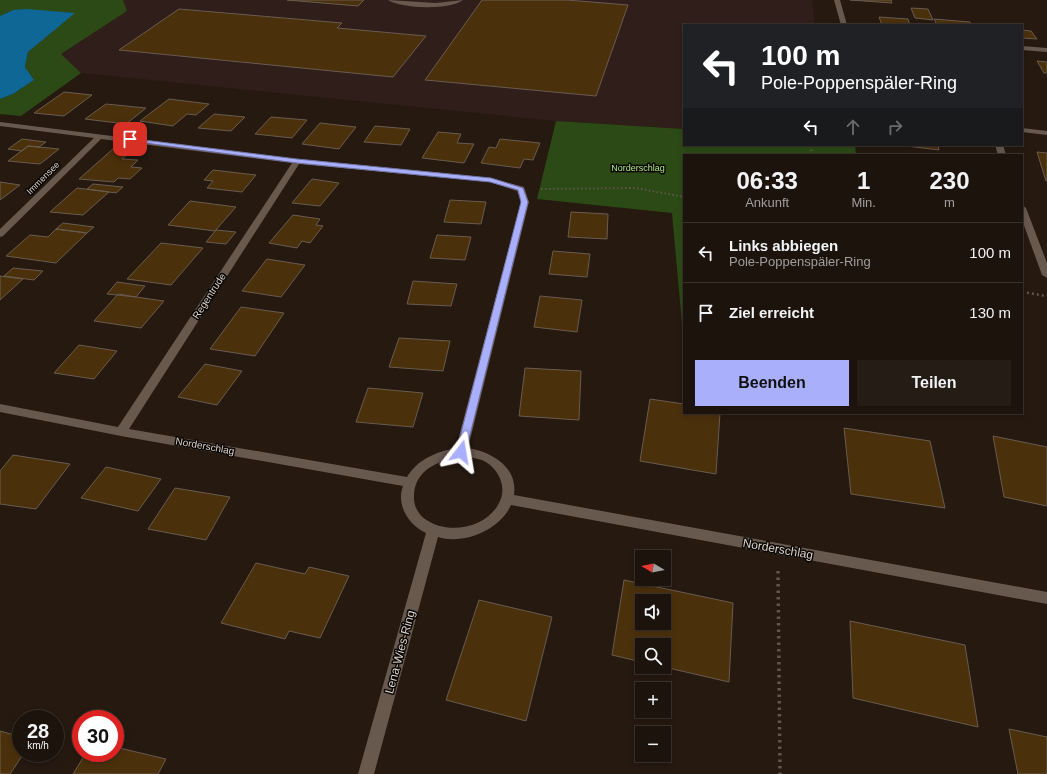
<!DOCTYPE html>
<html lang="de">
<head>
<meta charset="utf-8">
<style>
  :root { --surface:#1c130c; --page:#251c15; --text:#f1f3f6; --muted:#a09e9d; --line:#3a322d; --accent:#aaaffb }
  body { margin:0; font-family:Helvetica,sans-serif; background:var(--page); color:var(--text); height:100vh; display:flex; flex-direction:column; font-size:15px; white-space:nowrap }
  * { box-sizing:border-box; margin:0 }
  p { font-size:13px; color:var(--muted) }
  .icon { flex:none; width:22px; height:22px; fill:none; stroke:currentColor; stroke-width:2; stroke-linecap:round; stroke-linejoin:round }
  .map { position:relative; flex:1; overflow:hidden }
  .details { position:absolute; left:683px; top:154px; width:340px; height:260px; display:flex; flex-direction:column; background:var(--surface); border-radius:0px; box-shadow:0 2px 6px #0003,0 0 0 1px var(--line) }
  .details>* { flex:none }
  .hud { position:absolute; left:683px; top:24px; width:340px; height:122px; border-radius:0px; box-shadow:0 2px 6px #0003,0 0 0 1px var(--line); background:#202124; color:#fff; overflow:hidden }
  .needle { width:26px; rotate:280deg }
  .buttons { position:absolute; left:635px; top:550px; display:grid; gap:8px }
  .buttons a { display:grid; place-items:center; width:36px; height:36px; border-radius:0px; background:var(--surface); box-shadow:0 2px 6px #0003,0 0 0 1px var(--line); font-size:20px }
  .speed { position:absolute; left:12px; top:710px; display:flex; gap:8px; font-size:20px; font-weight:700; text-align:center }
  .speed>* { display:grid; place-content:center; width:52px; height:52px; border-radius:50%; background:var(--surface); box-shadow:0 2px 6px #0003,0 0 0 1px var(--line); line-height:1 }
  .speed small { font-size:10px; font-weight:400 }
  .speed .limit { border:6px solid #d22; background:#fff; color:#111 }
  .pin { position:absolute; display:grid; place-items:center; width:34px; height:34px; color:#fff; margin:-17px; border-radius:8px; box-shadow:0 2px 6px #0006 }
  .me { position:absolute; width:44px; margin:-22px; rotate:14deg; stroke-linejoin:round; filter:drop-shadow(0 0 3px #0008) }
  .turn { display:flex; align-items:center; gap:14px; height:84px; padding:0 12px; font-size:18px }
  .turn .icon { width:52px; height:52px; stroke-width:2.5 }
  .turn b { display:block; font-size:28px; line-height:34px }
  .lanes { display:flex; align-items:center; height:38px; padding:0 12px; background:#0003; justify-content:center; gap:20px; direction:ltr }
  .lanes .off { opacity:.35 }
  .eta { display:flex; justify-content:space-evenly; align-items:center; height:68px; text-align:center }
  .eta b { font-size:24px; font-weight:600; line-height:28px }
  .cta { display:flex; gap:8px; margin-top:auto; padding:8px 12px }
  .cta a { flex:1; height:46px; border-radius:0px; background:var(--accent); color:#111; font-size:16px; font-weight:600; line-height:46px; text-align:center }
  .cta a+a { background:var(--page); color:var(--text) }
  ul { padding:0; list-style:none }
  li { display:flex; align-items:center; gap:12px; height:60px; padding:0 12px; border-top:1px solid var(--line) }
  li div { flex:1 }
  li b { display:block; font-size:15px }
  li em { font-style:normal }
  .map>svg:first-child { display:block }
</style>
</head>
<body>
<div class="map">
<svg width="1047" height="774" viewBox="0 0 1047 774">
  <rect width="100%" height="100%" fill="#251910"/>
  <path fill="#301e1b" d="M123 0H812L815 25H684V129L556 121 81 73 61 54 127 11Z"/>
  <path fill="#2c4a15" d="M0 0H123L127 11 61 54 81 73 21 116 0 114V99L13 94 34 80 25 67 28 52 74 13 13 10 0 16Z
    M556 121 684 129V145H855L856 155H684V346L672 213 537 199Z"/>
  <path fill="#0f6795" d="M27 9 75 13 28 52 25 67 34 80 13 94 0 99V16L13 10Z"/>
  <path fill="#4b300c" stroke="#685c4f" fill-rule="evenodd" d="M287 0H364L358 6Z
    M482 0H567L628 5 596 96 425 80Z
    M850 0H891L892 3Z
    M911 8 928 9 933 20 915 18Z
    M179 9 342 23 337 28 426 36 393 77 119 50Z
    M879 17 908 19 910 25H882Z
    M934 19 970 22 972 25H937Z
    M1022 30 1031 31 1037 39 1022 38Z
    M1037 61 1047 62V73H1044Z
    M64 92 92 95 64 116 34 113Z
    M169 99 209 104 196 115 187 114 173 126 140 121Z
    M106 104 146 108 126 124 85 119Z
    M214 114 245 117 231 131 198 128Z
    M271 117 307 120 292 138 255 134Z
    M320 123 356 127 339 149 302 144Z
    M375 126 410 129 401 145 364 142Z
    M438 132 461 134 457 143 474 144 464 163 422 158Z
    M22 139 46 142 39 147 28 146 22 151 8 149Z
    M500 139 540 143 533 160 524 159 520 168 481 163 489 147 496 148Z
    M906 145H938L939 150 906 146Z
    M28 146 39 147 59 149 40 164 8 161Z
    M114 148 132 150 122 159 138 160 131 167 142 168 130 179 118 178 114 182 79 179Z
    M1037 152 1047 153V181H1046Z
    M213 170 256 175 242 192 207 188 213 181 204 180Z
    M312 179 339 183 320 206 292 203Z
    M0 182 20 185 0 200Z
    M93 184 123 187 116 193 87 189Z
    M77 188 109 192 83 215 50 212Z
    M450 200 486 202 481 224 444 222Z
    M190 201 236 207 215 231 168 225Z
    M571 212 608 214 607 239 568 237Z
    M293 215 320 219 316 225 323 226 310 243 302 241 297 248 269 243Z
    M63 223 94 227 87 233 56 229Z
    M56 229 87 233 56 263 6 256 30 235 48 237Z
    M216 230 236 232 226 244 206 242Z
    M437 235 471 237 465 260 430 258Z
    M161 243 203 248 171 285 127 279Z
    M553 251 590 254 587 277 549 274Z
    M267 259 305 265 281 297 242 291Z
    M13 268 43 271 34 280 4 276Z
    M0 276 23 279 0 300Z
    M413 281 457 284 451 306 407 304Z
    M117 282 145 286 136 297 107 294Z
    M118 294 136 297 164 301 141 328 94 321Z
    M540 296 582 300 577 332 534 327Z
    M241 307 284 313 255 356 210 349Z
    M399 338 450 341 443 371 389 367Z
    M79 345 117 351 94 379 54 373Z
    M205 364 242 371 217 405 178 397Z
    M525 368 581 371 579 420 519 416Z
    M368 388 423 393 413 427 356 422Z
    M650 399 684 404V413H720L716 474 640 461Z
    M844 428 930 441 945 508 851 494Z
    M993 436 1047 447V506L1004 497Z
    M13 455 70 464 36 509 0 504V471Z
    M106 467 161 479 138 511 81 498Z
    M175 488 230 497 206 540 148 529Z
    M256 563 305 574 309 567 349 576 320 638 289 631 285 639 221 623Z
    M624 580 733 603 729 682 664 667V645H642V662L612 655ZM642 601H664V623H642Z
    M479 600 552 617 526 721 446 700Z
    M850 621 965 645 978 727 853 698Z
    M1009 729 1047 737V774H1018Z
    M0 731 21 737V753H24L10 774H0Z
    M115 747 166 759 158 774H73L86 753H115Z"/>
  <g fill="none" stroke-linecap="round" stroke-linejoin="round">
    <path stroke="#61564e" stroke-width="2" stroke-dasharray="1.5 2.5" stroke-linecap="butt" d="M811 155 812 145
      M541 189 636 188 684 197"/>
    <path stroke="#61564e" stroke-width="2.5" stroke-dasharray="2 3" stroke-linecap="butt" d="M1022 292 1047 296"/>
    <path stroke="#61564e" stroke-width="3.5" stroke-dasharray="2.5 4" stroke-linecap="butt" d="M778 571 780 774"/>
    <path fill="#68594f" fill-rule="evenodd" d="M388 0 436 3 463 0C450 10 402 9 388 0Z"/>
    <path fill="#68594f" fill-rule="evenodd" d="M834 0H840L847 25H841Z
      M1022 46 1047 48V52L1022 50Z
      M0 122 297 159 491 178 524 187 529 202 468 448C492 452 518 467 514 495L1047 592V604L511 505C500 530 464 545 438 537L374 774H358L426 533C408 525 396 504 403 486L121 436 0 412V404L118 427 292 163 101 139 3 236 0 237V229L94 138 0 126ZM299 164 490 182 517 191 521 202 456 448C436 452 418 459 407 477L129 429ZM461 457C468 457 476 458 482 460 498 467 508 487 499 503 486 529 447 535 425 519 418 514 414 506 414 498 413 471 438 460 461 457Z
      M1022 128 1047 131V135L1022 132Z
      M995 145H1003L1006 155H998Z
      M1022 205 1026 208 1047 263V278L1042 275 1022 220Z"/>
  </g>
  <path fill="#aaaffb" stroke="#6e72a3" d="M128 138 297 159 491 178 523 188 528 202 465 455H458L456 452 521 202 518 190 490 182 297 163 130 141H128Z"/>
  <g text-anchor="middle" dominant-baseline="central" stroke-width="3" stroke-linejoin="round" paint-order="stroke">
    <g font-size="9" fill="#b2ea8c" stroke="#0a0603">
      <text x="638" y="168">Norderschlag</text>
    </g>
    <g font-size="9" fill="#dbd3cd" stroke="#0a0603">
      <text transform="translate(43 178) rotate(-45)">Immensee</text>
    </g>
    <g font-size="10" fill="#dbd3cd" stroke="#0a0603">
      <text transform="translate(209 296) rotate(-57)">Regentrude</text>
      <text transform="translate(205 446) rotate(10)">Norderschlag</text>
    </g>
    <g font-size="12" fill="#dbd3cd" stroke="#0a0603">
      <text transform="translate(778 549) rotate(10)">Norderschlag</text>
      <text transform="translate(400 652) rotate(-75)">Lena-Wies-Ring</text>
    </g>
  </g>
</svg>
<div class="buttons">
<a><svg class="needle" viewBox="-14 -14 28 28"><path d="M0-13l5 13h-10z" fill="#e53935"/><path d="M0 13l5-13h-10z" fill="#a09e9d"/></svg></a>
<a><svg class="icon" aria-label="sound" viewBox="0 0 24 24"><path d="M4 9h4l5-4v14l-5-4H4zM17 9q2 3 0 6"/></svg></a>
<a><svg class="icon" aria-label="search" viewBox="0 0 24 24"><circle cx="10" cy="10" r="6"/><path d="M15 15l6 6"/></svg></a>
<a>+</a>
<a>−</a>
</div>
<div class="speed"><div>28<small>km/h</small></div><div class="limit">30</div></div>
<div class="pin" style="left:130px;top:139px;background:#d93025"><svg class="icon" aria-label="arrive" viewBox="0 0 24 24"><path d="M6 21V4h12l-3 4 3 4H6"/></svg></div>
<svg class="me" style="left:461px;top:452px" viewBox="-20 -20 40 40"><path d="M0-17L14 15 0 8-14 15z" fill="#aaaffb" stroke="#fff" stroke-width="4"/></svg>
<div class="hud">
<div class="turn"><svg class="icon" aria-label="left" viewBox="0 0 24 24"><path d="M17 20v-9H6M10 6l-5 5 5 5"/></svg><div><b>100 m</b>Pole-Poppenspäler-Ring</div></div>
<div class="lanes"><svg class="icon" aria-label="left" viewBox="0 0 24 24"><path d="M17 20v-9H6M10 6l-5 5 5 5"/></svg><svg class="icon off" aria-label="ahead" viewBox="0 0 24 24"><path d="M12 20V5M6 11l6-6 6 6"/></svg><svg class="icon off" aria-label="right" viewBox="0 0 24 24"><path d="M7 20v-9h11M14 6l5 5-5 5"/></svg></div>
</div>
<section class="details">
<div class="eta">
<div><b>06:33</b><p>Ankunft</p></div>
<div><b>1</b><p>Min.</p></div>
<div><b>230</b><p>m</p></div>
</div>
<ul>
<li><svg class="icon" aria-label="left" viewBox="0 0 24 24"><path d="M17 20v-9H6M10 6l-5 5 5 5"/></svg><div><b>Links abbiegen</b><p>Pole-Poppenspäler-Ring</p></div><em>100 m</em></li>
<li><svg class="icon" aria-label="arrive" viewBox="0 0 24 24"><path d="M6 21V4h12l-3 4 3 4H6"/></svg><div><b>Ziel erreicht</b></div><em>130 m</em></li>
</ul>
<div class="cta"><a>Beenden</a><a>Teilen</a></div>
</section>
</div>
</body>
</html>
